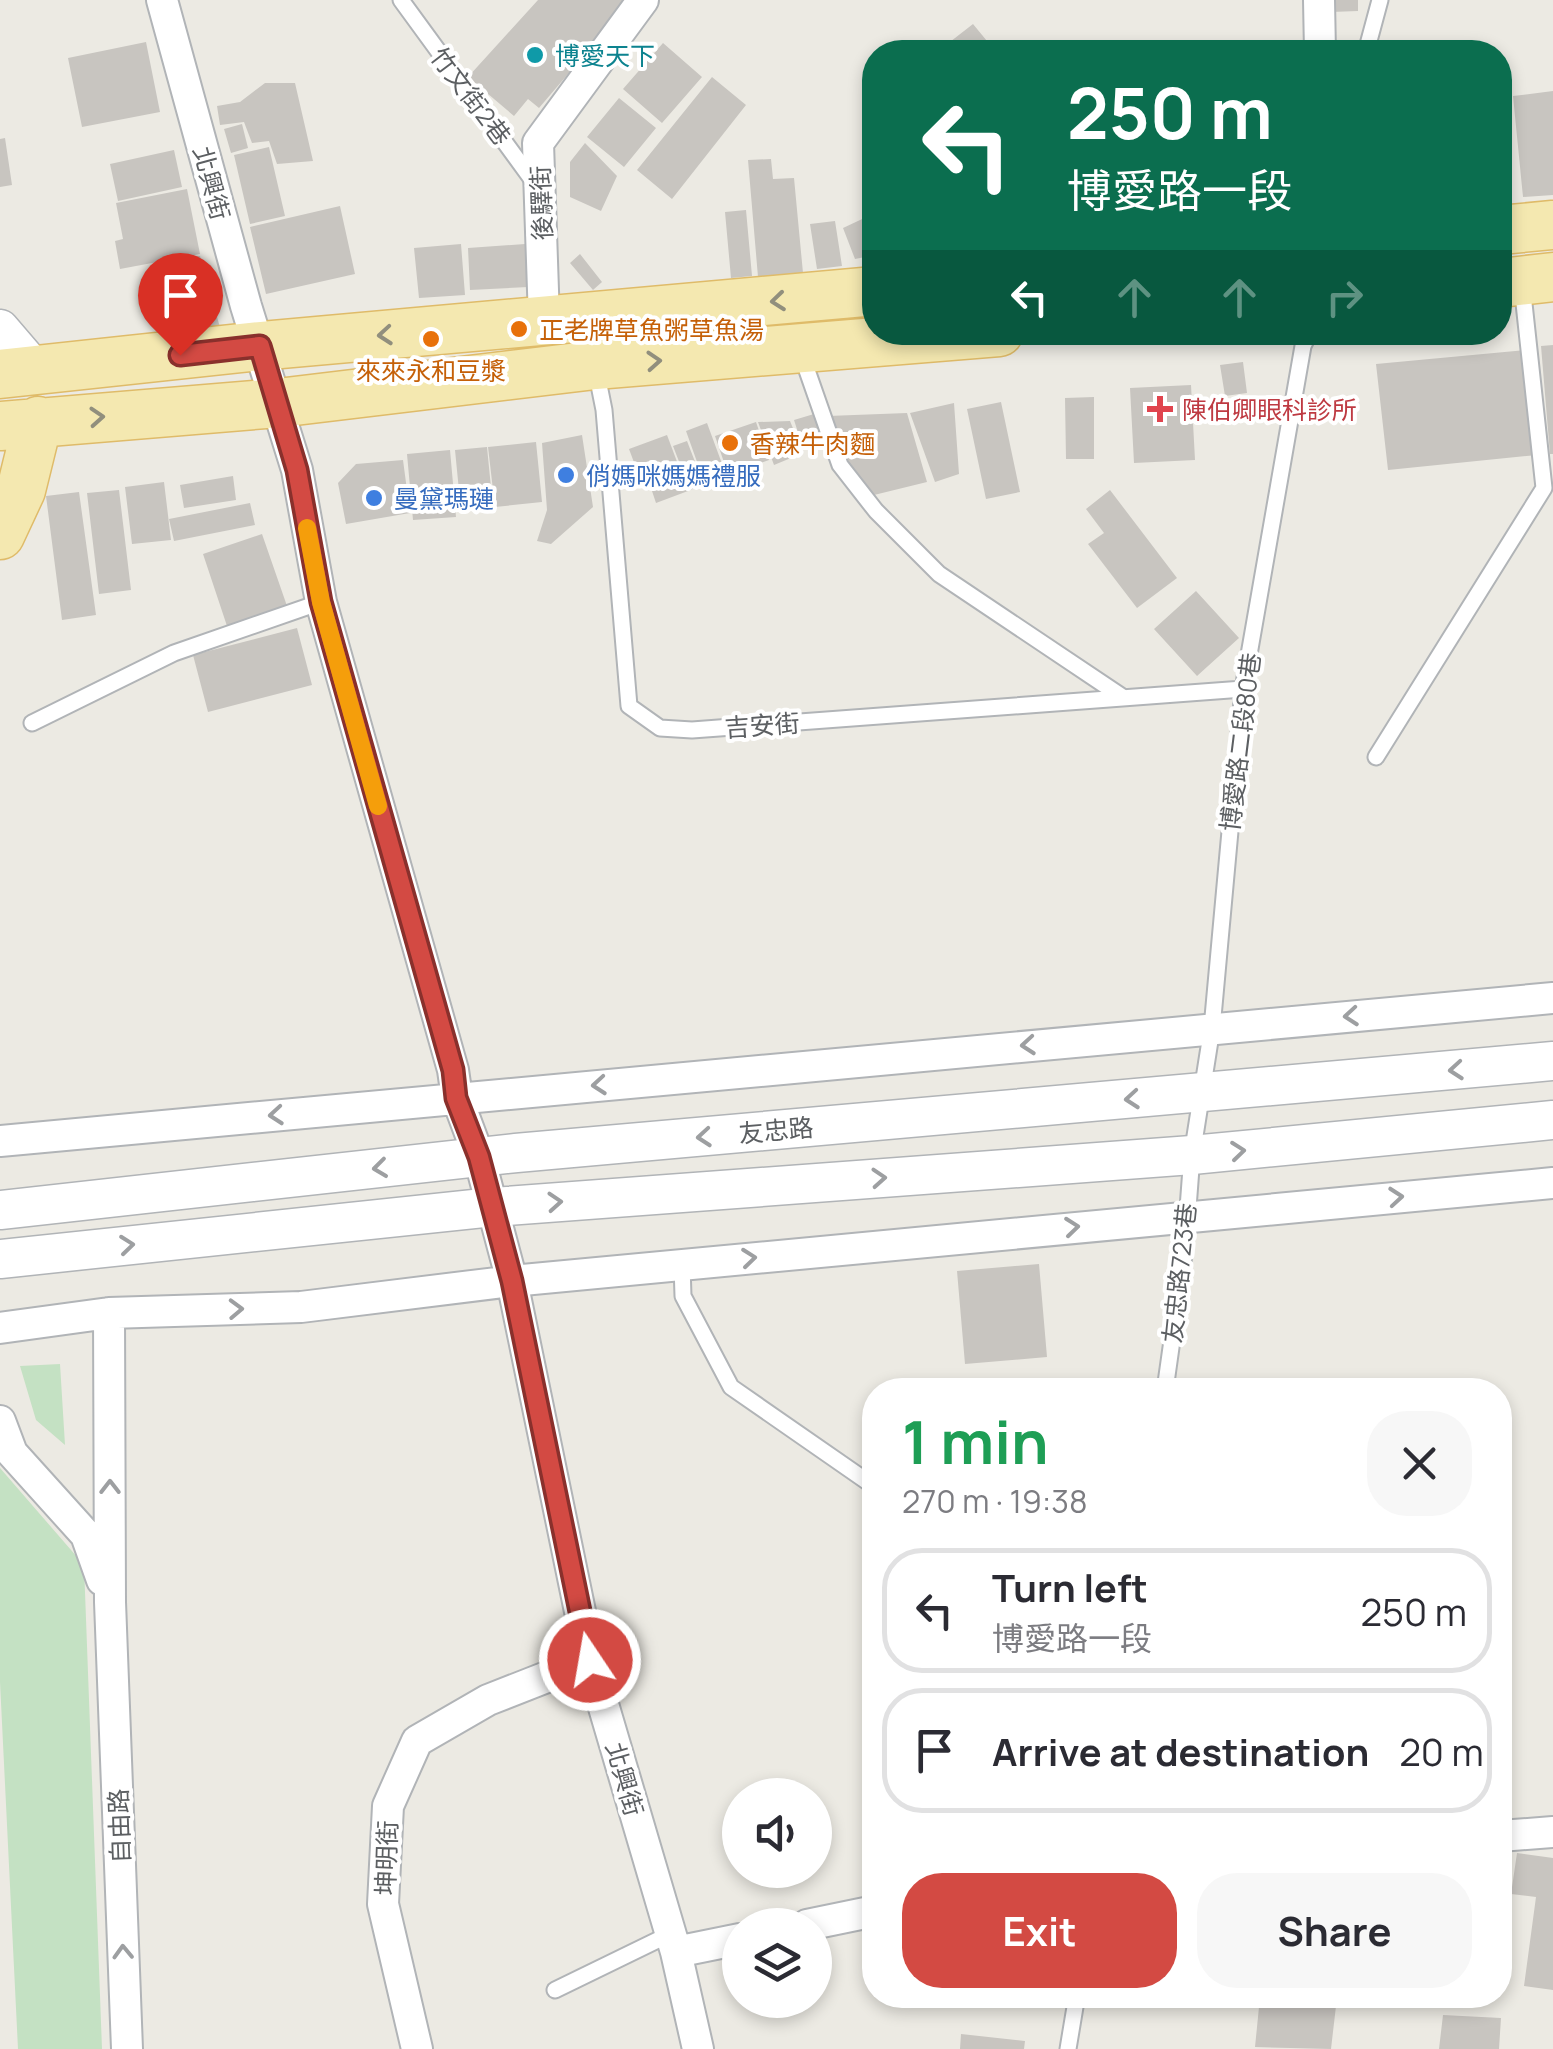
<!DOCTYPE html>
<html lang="en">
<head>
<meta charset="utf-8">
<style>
  :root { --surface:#fff; --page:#f7f7f7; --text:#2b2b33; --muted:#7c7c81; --line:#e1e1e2; --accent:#d34a43 }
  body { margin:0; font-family:Manrope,"Noto Sans TC",sans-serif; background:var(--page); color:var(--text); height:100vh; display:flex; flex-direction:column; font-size:38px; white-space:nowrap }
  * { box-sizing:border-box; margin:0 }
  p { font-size:32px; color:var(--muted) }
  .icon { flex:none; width:55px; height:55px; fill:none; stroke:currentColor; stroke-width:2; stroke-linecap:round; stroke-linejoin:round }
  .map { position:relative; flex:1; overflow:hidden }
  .drawer { position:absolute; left:862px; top:1378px; width:650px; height:630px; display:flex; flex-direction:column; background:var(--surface); border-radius:40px; box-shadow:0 5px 15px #0003 }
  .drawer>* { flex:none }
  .banner { position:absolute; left:862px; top:40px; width:650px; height:305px; border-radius:40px; box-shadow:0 5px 15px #0003; background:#0b6e4f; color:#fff; overflow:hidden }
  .buttons { position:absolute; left:722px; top:1778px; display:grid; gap:20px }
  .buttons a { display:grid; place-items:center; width:110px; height:110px; border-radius:50%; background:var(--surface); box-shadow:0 5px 15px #0003; font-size:50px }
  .pin { position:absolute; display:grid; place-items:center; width:85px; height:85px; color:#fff; margin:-102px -42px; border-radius:50% 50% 50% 0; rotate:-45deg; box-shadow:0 0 10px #0007 }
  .pin .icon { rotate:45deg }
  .me { position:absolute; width:110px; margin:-55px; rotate:348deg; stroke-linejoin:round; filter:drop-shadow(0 0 8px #0008) }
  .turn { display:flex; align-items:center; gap:35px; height:210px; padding:0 40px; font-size:45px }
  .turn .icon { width:130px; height:130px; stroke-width:2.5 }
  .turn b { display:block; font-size:70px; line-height:85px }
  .lanes { display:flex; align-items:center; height:95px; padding:0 40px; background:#0003; justify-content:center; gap:50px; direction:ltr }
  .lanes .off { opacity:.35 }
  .round { display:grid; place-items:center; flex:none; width:105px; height:105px; border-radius:40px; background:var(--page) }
  .head { display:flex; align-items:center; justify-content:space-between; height:170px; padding:0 40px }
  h1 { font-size:60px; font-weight:700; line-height:75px; color:#1e9e55 }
  .action { display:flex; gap:20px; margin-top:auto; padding:20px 40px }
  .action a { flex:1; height:115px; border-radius:40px; background:var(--accent); color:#fff; font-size:40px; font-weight:700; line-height:115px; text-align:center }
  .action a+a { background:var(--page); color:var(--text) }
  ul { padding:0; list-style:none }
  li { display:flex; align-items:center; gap:30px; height:125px; margin:0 20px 15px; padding:0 20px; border:5px solid var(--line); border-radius:40px }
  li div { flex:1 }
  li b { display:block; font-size:38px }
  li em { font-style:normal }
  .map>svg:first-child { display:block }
</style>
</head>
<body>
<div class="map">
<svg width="1553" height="2049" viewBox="0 0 1553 2049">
  <rect width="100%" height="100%" fill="#eceae3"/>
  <path fill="#c4e1c3" d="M60 1364 65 1445 36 1420 20 1366Z
    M0 1468 84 1565 102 2049H18L0 1682Z"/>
  <path fill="#c8c5c0" d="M538 0H631L539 108 528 99 514 116 468 77Z
    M1330 0H1358V11L1331 12Z
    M973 24 996 52H937Z
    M146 42 160 112 82 127 68 58Z
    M663 43 702 77 662 123 623 89Z
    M712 77 746 105 672 199 637 170Z
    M265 83H295L313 161 277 164 269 141 252 143 244 122 220 125 217 106 240 102Z
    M1553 91V195L1523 197 1513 96Z
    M619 98 656 128 624 167 587 137Z
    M242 124 248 148 231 153 224 129Z
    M5 138 12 185 0 187V139Z
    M585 143 617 176 601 211 570 197V162Z
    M269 147 285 216 250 224 234 155Z
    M174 150 182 187 118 201 110 164Z
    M771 159 773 179 794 178 803 273 758 277 748 160Z
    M187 189 200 254 120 269 115 241 123 239 116 203Z
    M340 206 355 274 266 294 250 227Z
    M746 210 752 276 731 278 725 212Z
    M875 213V255L855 259 843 228Z
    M835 221 842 266 817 269 810 224Z
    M461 244 465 295 419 298 414 248Z
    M525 244 528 287 470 290 468 248Z
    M580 254 602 282 593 290 570 263Z
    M200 256 221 331 168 332 154 265Z
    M1553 345V454H1550L1541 346Z
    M1526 350 1537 455 1388 470 1376 364Z
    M1243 362 1247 393 1225 396 1220 365Z
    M1191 385 1195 460 1134 463 1130 388Z
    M1094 397V459H1066L1065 398Z
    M1001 402 1020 492 986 499 967 409Z
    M954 403 959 474 935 482 910 413Z
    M907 413 927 482 874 495 841 453 828 416Z
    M814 414 823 441 803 448 794 420Z
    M790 421 803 453 774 465 758 422Z
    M756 422 769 460 728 474 715 436Z
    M707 423 728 480 706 487 686 431Z
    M582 435 593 507 551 544 537 541 547 510 542 443Z
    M667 435 688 491 656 503 648 479 641 481 629 449Z
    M687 441 704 485 690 490 673 446Z
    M536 442 542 502 495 507 488 447Z
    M487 447 493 508 461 511 455 450Z
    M450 450 456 517 413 520 407 454Z
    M403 460 410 513 346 524 338 483 356 464Z
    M233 476 236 500 184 508 180 485Z
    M164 482 171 540 132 544 125 487Z
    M119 490 131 590 99 594 87 493Z
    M1110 490 1177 578 1137 608 1088 544 1104 533 1086 509Z
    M79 492 96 615 62 620 46 496Z
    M250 503 255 525 174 541 169 519Z
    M262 534 287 606 227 626 203 554Z
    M1196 591 1239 638 1197 676 1154 629Z
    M297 628 312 685 208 712 193 655Z
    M1039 1264 1047 1357 965 1364 957 1271Z
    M1517 1853 1553 1858V1990L1524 1986 1536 1897 1511 1894Z
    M1260 1997 1336 2006 1331 2049 1255 2047Z
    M1443 2015 1501 2018 1499 2049H1439Z
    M961 2034 1025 2041 1024 2049H960Z"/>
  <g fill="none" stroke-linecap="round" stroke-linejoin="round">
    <defs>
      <path id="service" d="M401 0 536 185
        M1366 52 1380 0
        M802 356 840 465 876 511 939 574 1124 698
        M596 370 604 410 629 706 660 728 692 730 1243 689
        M32 723 174 653 321 602
        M1376 757 1544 488 1522 285
        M682 1265 683 1296 731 1387 875 1487
        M1165 1390 1185 1248 1192 1155 1212 1028 1243 689 1303 346 1310 332
        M555 1990 670 1934
        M1068 2049 1077 1995"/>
      <path id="minor" d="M162 0 246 306 297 470 321 602 453 1070 457 1098 479 1157 512 1281 590 1660 676 1952 698 2049
        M1319 0 1320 52
        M544 320 538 143 643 0
        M0 1141 1553 998
        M109 1313 110 1602 127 2049
        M0 1328 109 1313 301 1307 512 1281 1553 1183
        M0 1421 12 1453 86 1535 102 1580
        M1500 1836 1553 1832
        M807 1925 875 1911
        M676 1952 740 1939
        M417 2049 383 1904 388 1806 417 1741 488 1700 590 1660"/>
      <path id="tertiary" d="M0 329 36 371
        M0 1210 516 1153 1553 1061
        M0 1259 493 1207 1192 1155 1553 1120"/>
      <path id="primary" d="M1500 230 1553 225
        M1500 283 1553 277
        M0 374 260 346 875 291
        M0 426 278 403 595 365 999 332
        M0 535 21 490 38 421"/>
    </defs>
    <use href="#service" stroke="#b1b4b7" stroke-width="19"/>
    <use href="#minor" stroke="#b1b4b7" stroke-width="34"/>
    <use href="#tertiary" stroke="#b1b4b7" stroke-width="41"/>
    <use href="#primary" stroke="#dfbb69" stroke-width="51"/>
    <use href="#service" stroke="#fff" stroke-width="15"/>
    <use href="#minor" stroke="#fff" stroke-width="30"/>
    <use href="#tertiary" stroke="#fff" stroke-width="38"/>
    <use href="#primary" stroke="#f4e8b0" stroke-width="48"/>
  </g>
  <defs><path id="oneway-chevron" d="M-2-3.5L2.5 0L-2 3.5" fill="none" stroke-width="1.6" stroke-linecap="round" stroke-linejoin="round" transform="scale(2.5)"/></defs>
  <g stroke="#918f7d">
    <use href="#oneway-chevron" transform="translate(778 301) rotate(174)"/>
    <use href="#oneway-chevron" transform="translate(385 335) rotate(175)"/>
    <use href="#oneway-chevron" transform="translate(654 361) rotate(-4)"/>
    <use href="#oneway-chevron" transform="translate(97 417) rotate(-4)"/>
  </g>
  <g stroke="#9d9fa1">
    <use href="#oneway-chevron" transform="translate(1351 1016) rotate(175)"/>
    <use href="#oneway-chevron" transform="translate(1028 1045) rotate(175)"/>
    <use href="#oneway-chevron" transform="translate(1456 1070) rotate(175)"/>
    <use href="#oneway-chevron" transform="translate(599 1085) rotate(175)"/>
    <use href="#oneway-chevron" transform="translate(1132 1099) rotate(175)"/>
    <use href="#oneway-chevron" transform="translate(276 1115) rotate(175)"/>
    <use href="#oneway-chevron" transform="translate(704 1137) rotate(175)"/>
    <use href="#oneway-chevron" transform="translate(1238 1151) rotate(-6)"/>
    <use href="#oneway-chevron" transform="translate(380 1168) rotate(173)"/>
    <use href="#oneway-chevron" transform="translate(879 1178) rotate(-4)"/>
    <use href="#oneway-chevron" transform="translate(1396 1197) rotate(-5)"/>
    <use href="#oneway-chevron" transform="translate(555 1202) rotate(-4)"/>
    <use href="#oneway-chevron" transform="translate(1072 1227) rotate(-6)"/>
    <use href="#oneway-chevron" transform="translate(127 1245) rotate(-6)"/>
    <use href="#oneway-chevron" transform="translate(749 1258) rotate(-6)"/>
    <use href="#oneway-chevron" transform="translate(236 1309) rotate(-2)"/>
    <use href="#oneway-chevron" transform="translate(110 1487) rotate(-90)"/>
    <use href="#oneway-chevron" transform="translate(123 1952) rotate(-92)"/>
  </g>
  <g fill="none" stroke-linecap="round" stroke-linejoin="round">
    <defs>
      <path id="route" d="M180 355 260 346 297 470 321 602 453 1070 456 1098 479 1157 512 1281 590 1660"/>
    </defs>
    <use href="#route" stroke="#89302c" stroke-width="25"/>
    <use href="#route" stroke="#d34a43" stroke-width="18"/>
    <path stroke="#f59e0b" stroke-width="18" d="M307 528 321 602 378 806"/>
  </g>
  <circle fill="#0f9aa8" stroke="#fff" stroke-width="4" cx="535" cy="55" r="10"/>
  <g fill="#e8710a" stroke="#fff" stroke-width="4">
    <circle cx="519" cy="329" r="10"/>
    <circle cx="431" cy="339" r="10"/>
    <circle cx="730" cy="443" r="10"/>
  </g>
  <path fill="#e0444e" stroke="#fff" stroke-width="4" d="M1155 394h10v10h10v10h-10v10h-10v-10h-10v-10h10z"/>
  <g fill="#3f7fe0" stroke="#fff" stroke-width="4">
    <circle cx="566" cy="475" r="10"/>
    <circle cx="374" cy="498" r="10"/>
  </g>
  <g text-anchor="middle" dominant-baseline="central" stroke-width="8" stroke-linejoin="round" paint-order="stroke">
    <g font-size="25" fill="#0d838f" stroke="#fff" text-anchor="start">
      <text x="555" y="55">博愛天下</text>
    </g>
    <g font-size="25" fill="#5c5f62" stroke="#fff">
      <text transform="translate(471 96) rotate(53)">竹文街2巷</text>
      <text transform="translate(212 183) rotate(75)">北興街</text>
      <text transform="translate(541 203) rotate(-92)">後驛街</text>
      <text transform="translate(762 725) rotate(-4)">吉安街</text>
      <text transform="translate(1240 742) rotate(-83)">博愛路二段80巷</text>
      <text transform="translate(776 1130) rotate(-5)">友忠路</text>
      <text transform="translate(1179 1273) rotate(-84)">友忠路723巷</text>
      <text transform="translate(625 1779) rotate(74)">北興街</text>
      <text transform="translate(119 1826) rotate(-92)">自由路</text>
      <text transform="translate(386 1858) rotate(-88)">坤明街</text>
    </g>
    <g font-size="25" fill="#c56008" stroke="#fff" text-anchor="start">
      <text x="539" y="329">正老牌草魚粥草魚湯</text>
      <text x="431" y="370" text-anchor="middle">來來永和豆漿</text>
      <text x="750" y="443">香辣牛肉麵</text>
    </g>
    <g font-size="25" fill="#be3a42" stroke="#fff" text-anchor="start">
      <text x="1182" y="409">陳伯卿眼科診所</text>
    </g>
    <g font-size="25" fill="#366cbe" stroke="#fff" text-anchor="start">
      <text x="586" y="475">俏媽咪媽媽禮服</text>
      <text x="394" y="498">曼黛瑪璉</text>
    </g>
  </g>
</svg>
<div class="buttons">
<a><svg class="icon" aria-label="sound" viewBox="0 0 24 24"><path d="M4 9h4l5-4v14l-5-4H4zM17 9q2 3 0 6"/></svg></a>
<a><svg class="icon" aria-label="layers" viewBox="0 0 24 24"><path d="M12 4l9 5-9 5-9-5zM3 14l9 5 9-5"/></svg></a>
</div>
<div class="pin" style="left:180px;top:355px;background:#d93025"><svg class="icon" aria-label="arrive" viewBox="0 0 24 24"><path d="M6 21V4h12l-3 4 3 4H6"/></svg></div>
<svg class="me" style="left:590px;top:1660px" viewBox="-20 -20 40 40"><circle r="17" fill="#d34a43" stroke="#fff" stroke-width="3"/><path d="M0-11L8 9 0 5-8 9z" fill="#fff"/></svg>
<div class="banner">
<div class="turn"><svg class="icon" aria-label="left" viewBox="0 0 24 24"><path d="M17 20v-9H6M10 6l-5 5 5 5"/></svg><div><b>250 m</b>博愛路一段</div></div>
<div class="lanes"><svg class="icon" aria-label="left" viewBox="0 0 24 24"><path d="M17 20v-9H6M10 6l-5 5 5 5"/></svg><svg class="icon off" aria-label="ahead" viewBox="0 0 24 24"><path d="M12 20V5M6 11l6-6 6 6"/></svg><svg class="icon off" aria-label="ahead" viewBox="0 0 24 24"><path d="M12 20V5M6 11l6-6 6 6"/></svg><svg class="icon off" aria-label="right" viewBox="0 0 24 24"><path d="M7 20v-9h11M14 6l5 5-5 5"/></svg></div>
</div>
<section class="drawer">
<div class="head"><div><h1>1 min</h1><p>270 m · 19:38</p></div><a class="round"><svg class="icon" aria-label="close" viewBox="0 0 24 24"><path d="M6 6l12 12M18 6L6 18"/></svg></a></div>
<ul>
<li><svg class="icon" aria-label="left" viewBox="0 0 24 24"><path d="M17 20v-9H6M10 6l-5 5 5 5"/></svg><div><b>Turn left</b><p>博愛路一段</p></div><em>250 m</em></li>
<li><svg class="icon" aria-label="arrive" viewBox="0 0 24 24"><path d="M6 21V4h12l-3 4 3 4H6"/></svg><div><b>Arrive at destination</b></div><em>20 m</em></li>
</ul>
<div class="action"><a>Exit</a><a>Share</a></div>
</section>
</div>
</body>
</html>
